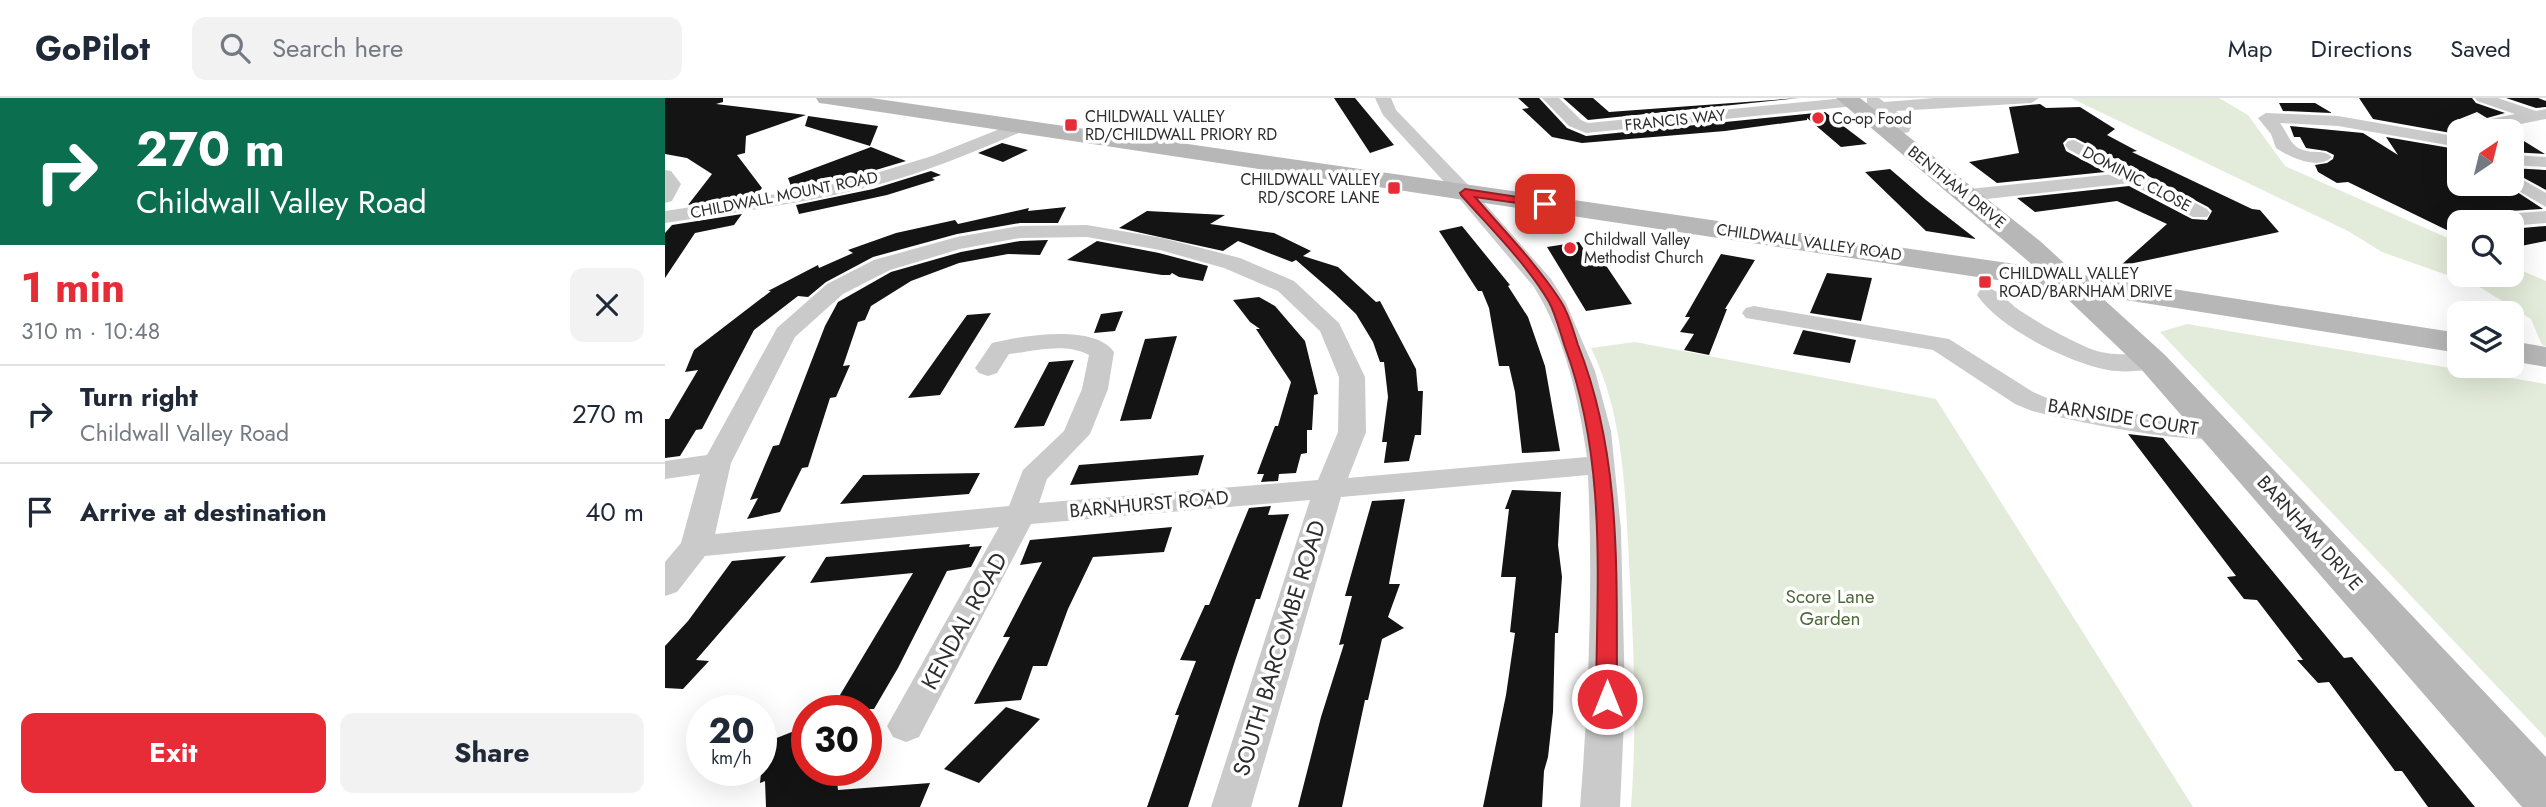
<!DOCTYPE html>
<html lang="en">
<head>
<meta charset="utf-8">
<style>
  :root { --surface:#fff; --page:#f2f2f3; --text:#1f2937; --muted:#747a83; --line:#e0e1e3; --accent:#e72c37 }
  body { margin:0; font-family:Jost,sans-serif; background:var(--page); color:var(--text); height:100vh; display:flex; flex-direction:column; font-size:26px; white-space:nowrap }
  * { box-sizing:border-box; margin:0 }
  p { font-size:23px; color:var(--muted) }
  .icon { flex:none; width:38px; height:38px; fill:none; stroke:currentColor; stroke-width:2; stroke-linecap:round; stroke-linejoin:round }
  .map { position:relative; flex:1; overflow:hidden }
  .side { display:flex; flex-direction:column; background:var(--surface); width:665px }
  .side>* { flex:none }
  .banner { background:#0b6e4f; color:#fff; overflow:hidden }
  .needle { width:46px; rotate:35deg }
  .buttons { position:absolute; left:1782px; top:21px; display:grid; gap:14px }
  .buttons a { display:grid; place-items:center; width:77px; height:77px; border-radius:14px; background:var(--surface); box-shadow:0 7px 28px #0002; font-size:35px }
  .speed { position:absolute; left:21px; top:597px; display:flex; gap:14px; font-size:35px; font-weight:700; text-align:center }
  .speed>* { display:grid; place-content:center; width:91px; height:91px; border-radius:50%; background:var(--surface); box-shadow:0 7px 28px #0002; line-height:1 }
  .speed small { font-size:18px; font-weight:400 }
  .speed .limit { border:10px solid #d22; background:#fff; color:#111 }
  .pin { position:absolute; display:grid; place-items:center; width:60px; height:60px; color:#fff; margin:-30px; border-radius:14px; box-shadow:0 4px 10px #0006 }
  .me { position:absolute; width:77px; margin:-38px; rotate:0deg; stroke-linejoin:round; filter:drop-shadow(0 0 5px #0008) }
  .turn { display:flex; align-items:center; gap:24px; height:147px; padding:0 21px; font-size:32px }
  .turn .icon { width:91px; height:91px; stroke-width:2.5 }
  .turn b { display:block; font-size:49px; line-height:60px }
  .round { display:grid; place-items:center; flex:none; width:74px; height:74px; border-radius:14px; background:var(--page) }
  .head { display:flex; align-items:center; justify-content:space-between; height:119px; padding:0 21px }
  h1 { font-size:42px; font-weight:700; line-height:52px; color:var(--accent) }
  .button { display:flex; gap:14px; margin-top:auto; padding:14px 21px }
  .button a { flex:1; height:80px; border-radius:14px; background:var(--accent); color:#fff; font-size:28px; font-weight:700; line-height:80px; text-align:center }
  .button a+a { background:var(--page); color:var(--text) }
  ul { padding:0; list-style:none }
  li { display:flex; align-items:center; gap:21px; height:98px; padding:0 21px; border-top:2px solid var(--line) }
  li div { flex:1 }
  li b { display:block; font-size:26px }
  li em { font-style:normal }
  header { display:flex; align-items:center; gap:42px; box-sizing:border-box; height:98px; padding:0 35px; background:var(--surface); border-bottom:2px solid var(--line) }
  header strong { font-size:33px }
  nav { display:flex; gap:38px; margin-inline-start:auto; font-size:24px }
  .search { width:490px; height:63px; background:var(--page); display:flex; align-items:center; gap:18px; box-sizing:border-box; padding:0 24px; border-radius:14px; color:var(--muted); font-size:26px }
  main { display:flex; flex:1; min-height:0 }
  .map>svg:first-child { display:block }
</style>
</head>
<body>
<header>
<strong>GoPilot</strong>
<div class="search"><svg class="icon" aria-label="search" viewBox="0 0 24 24"><circle cx="10" cy="10" r="6"/><path d="M15 15l6 6"/></svg>Search here</div>
<nav><a>Map</a><a>Directions</a><a>Saved</a></nav>
</header>
<main>
<section class="side">
<div class="banner">
<div class="turn"><svg class="icon" aria-label="right" viewBox="0 0 24 24"><path d="M7 20v-9h11M14 6l5 5-5 5"/></svg><div><b>270 m</b>Childwall Valley Road</div></div>
</div>
<div class="head"><div><h1>1 min</h1><p>310 m · 10:48</p></div><a class="round"><svg class="icon" aria-label="close" viewBox="0 0 24 24"><path d="M6 6l12 12M18 6L6 18"/></svg></a></div>
<ul>
<li><svg class="icon" aria-label="right" viewBox="0 0 24 24"><path d="M7 20v-9h11M14 6l5 5-5 5"/></svg><div><b>Turn right</b><p>Childwall Valley Road</p></div><em>270 m</em></li>
<li><svg class="icon" aria-label="arrive" viewBox="0 0 24 24"><path d="M6 21V4h12l-3 4 3 4H6"/></svg><div><b>Arrive at destination</b></div><em>40 m</em></li>
</ul>
<div class="button"><a>Exit</a><a>Share</a></div>
</section>
<div class="map">
<svg width="1881" height="709" viewBox="0 0 1881 709">
  <rect width="100%" height="100%" fill="#fff"/>
  <path fill="#e3ebda" d="M1406 0H1554L1583 17 1620 68 1794 145V177H1846V168L1881 183V248L1877 247 1866 221 1813 188 1717 154 1683 133Z
    M1522 226 1881 286V640L1495 234Z
    M970 244 1271 301 1528 709H966C972 633 969 556 965 480 960 403 961 321 926 250Z"/>
  <path fill="#141414" d="M0 0H58V4L51 6 141 17 81 38 80 55 72 57 97 90 92 96 23 107 47 76 22 60 0 56Z
    M669 0H690L729 47 705 55Z
    M853 0H874L902 30 921 38 1160 14 1202 46 1176 49 1142 20V22L1060 33 917 45 887 39 857 11 864 10Z
    M898 0H928L944 14 1134 0 923 22Z
    M1694 0H1807L1811 5 1840 15 1822 20 1812 14 1792 22 1786 35 1708 21Z
    M1841 0H1873L1881 3V9L1871 10Z
    M1614 5H1650L1667 15 1618 13Z
    M1375 6 1381 10 1415 9 1450 31 1442 37 1472 53 1467 54 1587 111 1595 112 1614 134 1455 168 1502 126 1452 103 1370 114 1352 100 1464 88 1527 121 1542 122 1547 113 1543 109 1410 40H1403L1398 45 1401 53 1440 74 1332 85 1304 64 1354 55 1344 9Z
    M143 18 213 28 205 48 140 28Z
    M1625 28 1698 35 1733 57 1721 39 1785 50 1794 59V86H1840L1878 111 1828 114 1819 117 1816 124H1794V138L1683 84 1672 85 1653 74 1650 67 1662 65 1668 61 1669 57 1661 53 1641 50 1635 39H1629Z
    M1846 35 1880 56 1846 54Z
    M337 45 363 52 338 64 313 55Z
    M206 49 241 63 194 77 127 91 123 80Z
    M1846 70 1881 72V92L1846 73Z
    M1225 71 1261 102 1311 141 1261 133 1200 74Z
    M266 73 276 77 267 80 270 82 222 97 134 116 131 107 208 91Z
    M401 109 393 125H355L292 136 208 159 161 184 143 199 133 198 89 232 37 331 31 332 15 358 0 360V321H4L33 272 20 274 29 252 106 193H103L153 167 154 170 188 155 183 152 231 135 290 122 293 126 364 110 363 113Z
    M482 113 560 117 545 126 609 135 646 153 638 158 673 169 711 204 715 203 751 271 753 293H758L756 337H750L744 363 719 365 722 344H717L723 299 719 264H715L708 244 691 216 669 195 631 162 627 164 573 143 558 153 454 130Z
    M77 116 69 127 30 135 0 180V135L7 127Z
    M797 128 845 187 843 188 863 219 880 268 895 353 857 355 850 294 844 268H834L824 210 817 193H813L774 133Z
    M1881 128V143L1846 150V131Z
    M383 142 375 157 343 156 294 165 246 183 206 208 200 222 193 224 178 268 185 267 171 299 165 300 143 369 137 370 115 414 82 421 93 400 85 402 108 348 114 347 160 228 173 204 226 174 296 154 355 143Z
    M432 143 494 155 543 168 538 183 514 179 507 175 505 177H497L402 162Z
    M914 144 930 168 940 166 967 206 921 213 882 149Z
    M1056 156 1090 162 1060 211H1062L1044 257 1019 252 1029 236 1015 234 1025 219H1020Z
    M1162 175 1207 180 1196 223 1145 215Z
    M594 199 610 208 640 243 653 296 649 297 647 332H642V355L636 356 631 375 614 376 613 383 596 384 599 376H592L610 328H613L626 284 591 231H595L585 224 568 202Z
    M458 213 450 233 429 235 436 216Z
    M326 215 275 297 243 300 302 217Z
    M1138 232 1191 242 1185 265 1128 256Z
    M512 238 486 321 455 323 480 241Z
    M409 262 379 328 349 330 384 264Z
    M1463 336 1498 340 1679 560 1687 559 1810 709H1763L1737 673H1730L1664 584 1653 585 1632 562H1638L1592 502 1579 501 1562 479 1571 478Z
    M539 357 533 377 405 387 414 367Z
    M315 375 304 396 175 406 198 377Z
    M847 392 896 394 893 447 897 479 893 535H890L888 614 883 659 879 673 877 709H818L841 597 850 535 845 534 851 479H836L844 411H840Z
    M740 401 724 486H735L723 519 739 530 717 541 703 602H700L677 709H633L656 619 679 546 674 547 687 498H680L707 403Z
    M606 408 603 417 624 416 595 501H591L570 563 523 709H482L514 617H510L531 563 515 562 540 507H544L584 410Z
    M507 429 499 454 428 459 403 511 382 568H368L356 602 309 606 345 539H338L377 464 355 467 365 442Z
    M305 446 304 449 317 448 306 469 282 473 233 570 209 611 166 612 248 475 145 485 161 459Z
    M121 458 31 562 44 563 18 591 0 590V548L23 523 67 463Z
    M341 609 375 621 314 685 279 671Z
    M142 628V672H171L173 692 265 685 255 709H101L100 683 95 685 99 645Z"/>
  <g fill="none" stroke-linecap="round" stroke-linejoin="round">
    <path fill="#cacaca" fill-rule="evenodd" d="M710 0H726L731 12 807 91 886 181 901 205 930 273 946 333 956 432 960 601 955 709H915C924 598 928 488 923 377L676 399 586 709H546L645 402 366 426 254 639 241 644 228 639 222 628 334 429 40 458 12 494 0 498V464L16 445 35 376 0 381V363L42 357 112 230 162 186 209 162 292 139 355 128 422 127 497 140 575 160 629 183 674 225 700 279 701 334 683 380 922 359C914 302 900 239 869 189L793 99 718 17ZM422 139 495 152 559 170 613 193 655 233 674 279 673 334 653 382 374 405 382 381 425 336 443 291 449 254C429 225 356 238 327 245L310 270 314 275 323 278 332 275 344 256C370 253 400 244 424 257L417 291 399 333 358 372 344 408 50 436 66 365 130 239 178 196 225 172 295 151 355 140Z
      M877 0H894L916 22 923 25 1180 0 1193 1 1195 4 1193 7 1202 6V0H1214L1219 4 1270 0H1374L1366 5 1231 13 1247 27 1244 34 1224 38 1216 33 1218 29 1229 27 1213 14H1190L1188 11 1190 8 921 35 904 28Z
      M1810 0H1833L1871 13 1881 11V21C1856 25 1831 33 1807 33L1826 21 1850 16 1812 3Z
      M1601 15 1673 18 1794 39V49L1673 28 1615 25C1623 35 1625 48 1638 52 1649 56 1658 51 1667 59 1652 73 1625 59 1611 50L1606 36 1593 20Z
      M355 23 363 28 361 32C320 49 279 67 236 80 159 103 79 113 0 125V113L132 93 195 80 267 58Z
      M1409 42 1542 111 1545 115 1542 119H1528L1465 85 1304 103 1295 97 1304 91 1449 76 1403 51 1400 47 1403 43Z
      M1846 57 1881 59V69L1846 67Z
      M0 72 6 73 16 86 7 103 0 105Z
      M1846 75 1881 95V109L1842 86H1846Z
      M1881 113V125L1846 128V124L1818 123 1821 119 1828 117Z
      M1323 190C1335 193 1344 205 1354 212 1375 226 1398 239 1421 249 1451 262 1470 252 1497 259L1500 264 1497 269C1480 273 1460 275 1443 272 1404 265 1334 230 1312 197L1315 192Z
      M1089 208 1284 241 1368 294 1382 300 1505 322 1564 327 1568 333 1564 339C1525 348 1409 323 1367 313L1350 306 1268 252 1081 220 1077 215 1081 210Z"/>
    <path fill="#b7b7b7" fill-rule="evenodd" d="M151 0H206L1370 169 1171 0H1195L1375 143 1411 176 1794 235V255L1435 198 1500 257 1881 659V709H1857L1476 271 1392 191 162 6 154 5Z
      M1846 243 1881 249V269L1846 263Z"/>
  </g>
  <path fill="#e72c37" stroke="#961d24" stroke-width="2" d="M800 91 880 103 886 106 880 109 810 99C839 133 871 165 895 202 904 215 908 232 913 247 958 360 951 481 952 601L949 607 942 609 934 607 931 601C932 482 942 362 900 249 895 234 891 217 884 204 861 165 826 131 796 97L795 95Z"/>
  <g fill="#e72c37" stroke="#fff" stroke-width="2.5">
    <circle cx="1153" cy="20" r="7"/>
    <rect x="399" y="20" width="14" height="14" rx="3.5"/>
    <rect x="722" y="83" width="14" height="14" rx="3.5"/>
    <circle cx="905" cy="150" r="7"/>
    <rect x="1313" y="177" width="14" height="14" rx="3.5"/>
  </g>
  <g text-anchor="middle" dominant-baseline="central" stroke-width="7" stroke-linejoin="round" paint-order="stroke">
    <g font-size="16" fill="#2d2d2d" stroke="#fff" text-anchor="start">
      <text x="420" y="18">CHILDWALL VALLEY<tspan x="420" dy="18">RD/CHILDWALL PRIORY RD</tspan></text>
      <text x="1167" y="20">Co-op Food</text>
      <text x="715" y="81" text-anchor="end">CHILDWALL VALLEY<tspan x="715" dy="18">RD/SCORE LANE</tspan></text>
      <text x="919" y="141">Childwall Valley<tspan x="919" dy="18">Methodist Church</tspan></text>
      <text x="1334" y="175">CHILDWALL VALLEY<tspan x="1334" dy="18">ROAD/BARNHAM DRIVE</tspan></text>
    </g>
    <g font-size="16" fill="#2d2d2d" stroke="#fff">
      <text transform="translate(1010 22) rotate(-6)">FRANCIS WAY</text>
      <text transform="translate(1472 81) rotate(28)">DOMINIC CLOSE</text>
      <text transform="translate(1292 89) rotate(39)">BENTHAM DRIVE</text>
      <text transform="translate(119 97) rotate(-11)">CHILDWALL MOUNT ROAD</text>
      <text transform="translate(1144 144) rotate(8)">CHILDWALL VALLEY ROAD</text>
    </g>
    <g font-size="19" fill="#2d2d2d" stroke="#fff">
      <text transform="translate(1458 319) rotate(9)">BARNSIDE COURT</text>
      <text transform="translate(484 406) rotate(-5)">BARNHURST ROAD</text>
      <text transform="translate(1645 435) rotate(48)">BARNHAM DRIVE</text>
    </g>
    <g font-size="19" fill="#4f693a" stroke="#fff">
      <text x="1165" y="498">Score Lane<tspan x="1165" dy="22">Garden</tspan></text>
    </g>
    <g font-size="23" fill="#2d2d2d" stroke="#fff">
      <text transform="translate(299 523) rotate(-61)">KENDAL ROAD</text>
      <text transform="translate(614 550) rotate(-73)">SOUTH BARCOMBE ROAD</text>
    </g>
  </g>
</svg>
<div class="buttons">
<a><svg class="needle" viewBox="-14 -14 28 28"><path d="M0-13l5 13h-10z" fill="#e53935"/><path d="M0 13l5-13h-10z" fill="#747a83"/></svg></a>
<a><svg class="icon" aria-label="search" viewBox="0 0 24 24"><circle cx="10" cy="10" r="6"/><path d="M15 15l6 6"/></svg></a>
<a><svg class="icon" aria-label="layers" viewBox="0 0 24 24"><path d="M12 4l9 5-9 5-9-5zM3 14l9 5 9-5"/></svg></a>
</div>
<div class="speed"><div>20<small>km/h</small></div><div class="limit">30</div></div>
<div class="pin" style="left:880px;top:106px;background:#d93025"><svg class="icon" aria-label="arrive" viewBox="0 0 24 24"><path d="M6 21V4h12l-3 4 3 4H6"/></svg></div>
<svg class="me" style="left:942px;top:601px" viewBox="-20 -20 40 40"><circle r="17" fill="#e72c37" stroke="#fff" stroke-width="3"/><path d="M0-11L8 9 0 5-8 9z" fill="#fff"/></svg>
</div>
</main>
</body>
</html>
